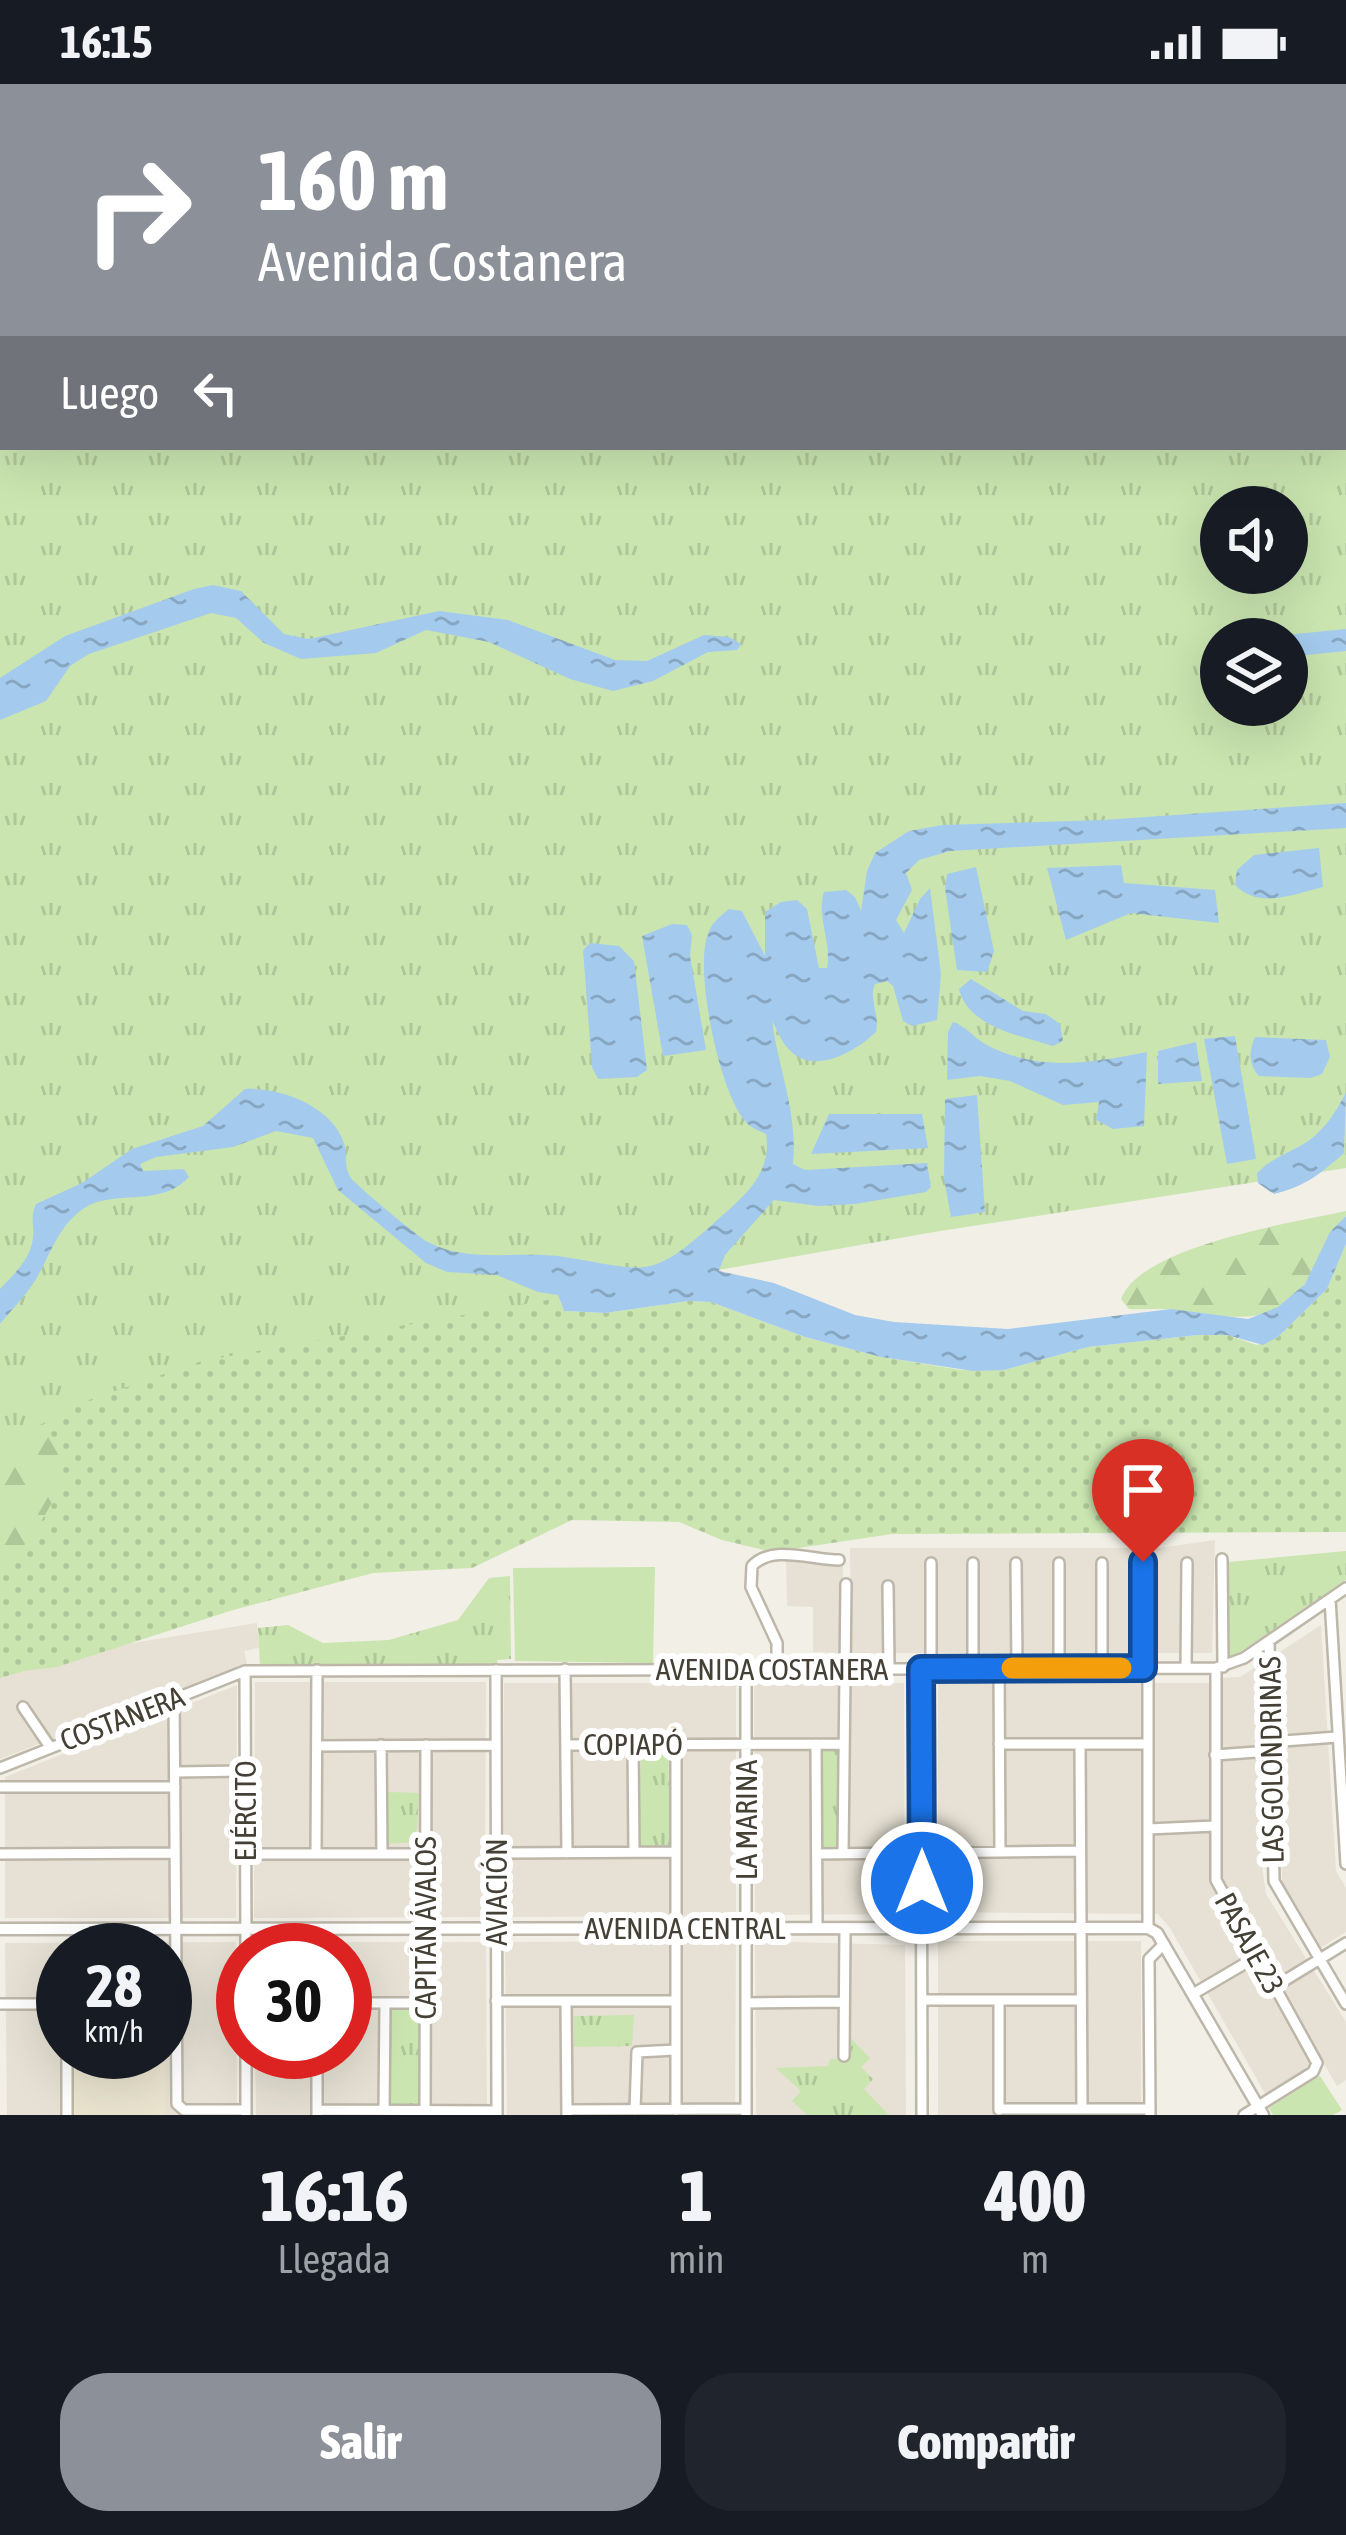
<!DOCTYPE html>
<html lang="es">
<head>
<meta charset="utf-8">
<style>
  :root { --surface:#171b24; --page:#20242c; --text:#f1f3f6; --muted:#9ea1a6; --accent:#8c9099 }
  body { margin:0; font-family:"Asap Condensed",sans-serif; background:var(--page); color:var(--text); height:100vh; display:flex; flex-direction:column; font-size:45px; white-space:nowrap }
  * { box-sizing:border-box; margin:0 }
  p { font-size:39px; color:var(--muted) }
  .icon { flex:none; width:66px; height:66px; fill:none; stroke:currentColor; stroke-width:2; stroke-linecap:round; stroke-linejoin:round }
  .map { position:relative; height:2031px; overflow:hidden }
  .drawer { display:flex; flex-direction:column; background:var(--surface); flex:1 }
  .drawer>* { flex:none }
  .top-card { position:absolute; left:0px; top:0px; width:1347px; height:366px; box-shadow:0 12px 48px #0002; background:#8c9099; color:#fff; overflow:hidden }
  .tools { position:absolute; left:1200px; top:402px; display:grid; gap:24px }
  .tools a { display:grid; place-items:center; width:108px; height:108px; border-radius:50%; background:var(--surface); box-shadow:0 12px 48px #0002; font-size:60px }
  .speed { position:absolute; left:36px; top:1839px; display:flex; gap:24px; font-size:60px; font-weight:700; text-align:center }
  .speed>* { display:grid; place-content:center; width:156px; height:156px; border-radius:50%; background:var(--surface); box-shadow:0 12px 48px #0002; line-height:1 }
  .speed small { font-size:30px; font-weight:400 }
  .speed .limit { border:18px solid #d22; background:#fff; color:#111 }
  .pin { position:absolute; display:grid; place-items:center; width:102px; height:102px; color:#fff; margin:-123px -51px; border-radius:50% 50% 50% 0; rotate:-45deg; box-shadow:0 0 12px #0007 }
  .pin .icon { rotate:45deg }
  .me { position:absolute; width:132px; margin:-66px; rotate:0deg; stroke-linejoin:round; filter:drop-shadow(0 0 9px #0008) }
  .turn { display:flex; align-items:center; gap:42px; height:252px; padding:0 60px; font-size:54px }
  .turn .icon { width:156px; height:156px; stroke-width:2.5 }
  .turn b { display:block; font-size:84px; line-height:102px }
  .then { display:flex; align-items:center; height:114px; padding:0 60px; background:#0003; gap:24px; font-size:45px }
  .eta { display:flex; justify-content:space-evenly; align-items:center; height:204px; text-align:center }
  .eta b { font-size:72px; font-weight:800; line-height:84px }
  .cta { display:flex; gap:24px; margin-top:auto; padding:24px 60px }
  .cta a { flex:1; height:138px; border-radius:48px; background:var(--accent); color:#fff; font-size:48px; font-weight:800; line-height:138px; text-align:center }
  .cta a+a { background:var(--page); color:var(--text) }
  .status { display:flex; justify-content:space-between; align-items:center; height:84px; padding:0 60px; background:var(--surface); direction:ltr }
  .status svg { height:33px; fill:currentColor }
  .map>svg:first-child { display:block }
</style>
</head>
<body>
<div class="status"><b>16:15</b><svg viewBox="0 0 49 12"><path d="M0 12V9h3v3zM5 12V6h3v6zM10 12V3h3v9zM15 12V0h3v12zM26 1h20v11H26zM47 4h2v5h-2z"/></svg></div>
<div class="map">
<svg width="1346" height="2031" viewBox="0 0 1346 2031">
  <defs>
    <pattern id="grass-dots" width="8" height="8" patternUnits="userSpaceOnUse" patternTransform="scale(3)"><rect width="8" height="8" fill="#cae5b0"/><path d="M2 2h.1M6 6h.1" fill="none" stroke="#afc698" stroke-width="1.8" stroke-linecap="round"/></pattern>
    <pattern id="forest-firs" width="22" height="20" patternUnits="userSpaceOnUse" patternTransform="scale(3)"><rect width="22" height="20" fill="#cae5b0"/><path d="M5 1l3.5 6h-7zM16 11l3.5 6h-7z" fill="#afc698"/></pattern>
    <pattern id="park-tufts" width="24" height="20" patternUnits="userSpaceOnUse" patternTransform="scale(3)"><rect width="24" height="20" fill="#cae5b0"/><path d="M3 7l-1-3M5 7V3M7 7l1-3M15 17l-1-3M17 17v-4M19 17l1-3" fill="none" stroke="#afc698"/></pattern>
    <pattern id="water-ripples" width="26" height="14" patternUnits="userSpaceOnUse" patternTransform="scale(3)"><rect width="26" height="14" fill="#a4cbed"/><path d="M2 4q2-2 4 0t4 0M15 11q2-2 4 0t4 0" fill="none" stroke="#87a6c1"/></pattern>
  </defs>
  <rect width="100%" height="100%" fill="#f2efe6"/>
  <path fill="#e6e1d4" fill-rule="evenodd" d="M1215 1456 1212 1569H851L850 1464H1159Z
    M786 1477 843 1483V1569L813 1568V1523L787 1522Z
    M257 1539 259 1564 244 1567 247 1580 0 1675V1592L76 1568Z
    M1321 1541 1336 1787 1346 1804V1848L1320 1864 1282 1804 1278 1569Z
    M1262 1579V1782L1266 1810 1346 1938V1996L1337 2002 1323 1978 1266 2011 1170 1844 1158 1830 938 1828V1599H1220L1221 1594 1240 1593Z
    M255 1598H486L485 1833 254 1834Z
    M504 1599H736V1832L504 1833Z
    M754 1599H904L905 1830 755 1831Z
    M237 1601 236 1834H5V1693Z
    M736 1857 735 2031H507L505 1858Z
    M755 1857 905 1861 906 2031H756Z
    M938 1857H1141V2031H938Z
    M236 1858 237 2031H7L5 1859ZM63 1866H165V1968H63Z
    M255 1858H486L487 2031H256L255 1968H345V1866H255Z"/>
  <path fill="#ebe5d0" d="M165 1926V2031H74V1968H165Z"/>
  <path fill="url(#grass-dots)" d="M1346 1160V1448L892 1450 772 1468 722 1456 679 1438 572 1436 472 1484 373 1489 233 1526 57 1583 24 1587 0 1594V1240L558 1211 564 1227 605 1229 689 1217 711 1218 805 1253 881 1273 962 1286H1004L1088 1263 1198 1251H1227L1257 1261 1278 1253 1327 1205Z"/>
  <path fill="url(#forest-firs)" d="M1346 1127V1132C1325 1154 1324 1175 1307 1197 1269 1247 1229 1232 1176 1226 1161 1224 1144 1226 1129 1225L1121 1215C1142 1161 1293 1139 1346 1127Z
    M0 1340C12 1342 27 1342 38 1346 102 1372 25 1463 0 1489Z"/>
  <path fill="url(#park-tufts)" fill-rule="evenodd" d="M0 0H1346V1084L934 1148 202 1277 89 1316 0 1361ZM3 3H1344V363H3ZM1221 423H1287V489H1221ZM1221 555H1287V621H1221Z
    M1346 1467V1496L1233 1573 1219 1574 1217 1479Z
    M510 1492 511 1575 497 1576 498 1580H260L258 1544 288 1541 323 1559 389 1556 458 1536 489 1494Z
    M819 1667H838L837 1764 821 1763Z
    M641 1670 668 1671 671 1763H639Z
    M388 1708 419 1709 416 1758 386 1760Z
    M389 1924H421L420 2021H389Z
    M634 1931 632 1962 574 1963V1932Z
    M849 1952 870 1974 861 1983 873 1995 864 2005 889 2031H807L792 2017 801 2007 776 1984 828 1982 830 1975 848 1974Z"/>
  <path fill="#cae5b0" d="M655 1483 653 1579 515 1577 513 1484Z
    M1320 1992 1342 2026 1333 2031H1273L1269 2024Z"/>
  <path fill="url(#water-ripples)" d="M0 0H340L3 3 0 302Z
    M213 501 241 507 284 550 309 555 439 527 508 536 615 576 647 577 704 551 729 553 741 560 737 566 708 568 653 597 613 607 570 595 489 558 426 546 376 569 301 575 264 559 236 534 211 529 89 570 70 582 46 617 0 636V594L65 552 194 505Z
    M1346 545V567L1287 573V555H1243Z
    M1346 719V744L950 767 919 776 906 789 912 806 896 836 904 849 920 815 930 804 941 890 937 936 912 942 903 937 893 902 887 897 875 900C868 914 880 931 876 948 854 969 810 994 786 962 780 955 776 943 772 937 779 987 798 1030 793 1080L805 1086 927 1079 931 1103 926 1108 855 1120 818 1122 774 1116 725 1171 719 1187 774 1199 855 1231 894 1238 1008 1245 1171 1225 1248 1235 1278 1223 1305 1200 1330 1148 1346 1132V1160L1327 1205 1278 1253 1263 1261 1227 1251H1198L1088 1263 1004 1286 973 1287 881 1273 805 1253 711 1218 689 1217 605 1229 564 1227 558 1211 538 1208 497 1191 447 1188 426 1179 338 1106 313 1054 276 1047 233 1063 156 1073 140 1080 143 1087 184 1085 189 1093C159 1125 113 1104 83 1125 59 1141 50 1171 36 1195 26 1212 12 1225 0 1240V1205C14 1190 32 1174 33 1152 34 1139 30 1133 36 1120L82 1099 132 1065 203 1042 245 1005C280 1003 332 1022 344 1059 348 1071 343 1082 351 1094 358 1103 417 1152 428 1158 468 1180 521 1166 564 1173 645 1185 647 1199 714 1139 741 1115 773 1091 766 1050 760 1047 754 1045 749 1041 720 1016 695 889 707 853 711 839 718 834 729 825L742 827 765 872V828L781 818 797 816 807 825 819 884H827C832 858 816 833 824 808L846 806 855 813 861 827 867 787 875 769 909 747 942 741 1103 736Z
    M1319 764 1323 803C1293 810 1260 826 1235 801L1237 786 1254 771Z
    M1121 781 1124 799 1215 806 1219 839 1131 829 1066 856 1047 784Z
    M976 783 994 867 987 888 957 886 945 804 947 790Z
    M672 840 687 841 692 851 690 872 706 966 663 972 642 852Z
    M590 859 619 862 634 877 647 986 637 993 598 995 592 983 583 866Z
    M971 895 1023 927 1046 930 1060 940 1063 957 1053 962C1021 952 968 943 959 905Z
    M953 938C967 943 973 953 985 960 1038 989 1091 979 1147 968L1144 1042 1113 1045 1096 1036 1099 1018 1063 1021 1010 997 980 992 947 996 948 948Z
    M1235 952 1256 1075 1227 1080 1204 955Z
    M1255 953 1326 956 1330 973 1322 990 1311 994 1259 992C1248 980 1249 967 1255 953Z
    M1196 958 1202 997 1158 1000V967Z
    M1346 1008 1344 1069C1322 1089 1304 1103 1274 1110L1258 1099 1257 1089C1271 1075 1284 1071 1300 1062 1321 1051 1336 1029 1346 1008Z
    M977 1011 985 1128 951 1133 944 1095 945 1015Z
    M829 1030H922L928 1064 811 1070Z"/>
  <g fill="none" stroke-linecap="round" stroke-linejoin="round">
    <defs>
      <path id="minor" d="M1222 1475 1223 1583
        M1143 1478V1584
        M931 1479V1584
        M973 1479V1584
        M1016 1479 1017 1584
        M888 1502 889 1585
        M1330 1515 1346 1780
        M1269 1557 1274 1797 1346 1920
        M999 1584 1000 1768
        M1059 1584V1479
        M1102 1584V1479
        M1148 1584V1844
        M1186 1584 1187 1479
        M1216 1584V1796L1317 1979 1313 1988 1244 2031
        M565 1585 567 1769
        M777 1585V1559L751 1503 752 1482C772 1460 812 1476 839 1476
        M921 1585 922 2031
        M496 1586 497 2031
        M245 1587 246 1866
        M174 1614 177 2020 184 2026H246
        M23 1623 50 1663
        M1270 1658 1337 1653
        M633 1660 634 1768
        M676 1660V2026
        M816 1660 817 1844
        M999 1660H1148
        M1080 1660 1082 2025
        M381 1661 382 1770
        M566 1661 843 1660
        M317 1662 496 1661
        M1215 1671 1270 1667
        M0 1684 245 1587 1216 1584 1244 1574 1346 1504
        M175 1688 245 1687
        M0 1703H175
        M1148 1745 1215 1742
        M496 1769 676 1768
        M843 1769 846 1500
        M0 1770 175 1769
        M246 1770H425
        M316 1770 317 1586
        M817 1770 1080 1767
        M1274 1903 1346 1859
        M1193 1910 1256 1873
        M922 1916H1081
        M496 1917H676
        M566 1917 567 2031
        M345 1919H425
        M746 1919 844 1918
        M0 1920H63
        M246 1968V2031
        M317 1968V2031
        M844 1972 845 1844
        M999 2025H1150
        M317 2026 497 2027
        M567 2026 746 2025
        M635 2026 637 1968 676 1966
        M999 2026V1916
        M384 2027 385 1919
        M425 2027 426 1661
        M67 2031V1968
        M746 2031V1585
        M1150 2031 1149 1875 1164 1860"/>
      <path id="tertiary" d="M0 1845 1148 1844 1157 1849 1263 2031"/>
    </defs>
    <use href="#minor" stroke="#bdb7a9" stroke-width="14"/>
    <use href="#tertiary" stroke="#bdb7a9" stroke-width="15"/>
    <use href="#minor" stroke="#fff" stroke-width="9"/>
    <use href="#tertiary" stroke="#fff" stroke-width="10"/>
  </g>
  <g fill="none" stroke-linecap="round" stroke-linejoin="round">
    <defs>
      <path id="route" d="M922 1799 921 1585 1143 1584V1478"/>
    </defs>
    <use href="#route" stroke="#114b97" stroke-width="30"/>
    <use href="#route" stroke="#1a73e8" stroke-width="21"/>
    <path stroke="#f59e0b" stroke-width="21" d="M1012 1584H1121"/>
  </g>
  <g text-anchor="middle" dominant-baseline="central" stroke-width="12" stroke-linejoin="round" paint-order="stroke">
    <g font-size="30" fill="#454036" stroke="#fff">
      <text x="772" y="1585">AVENIDA COSTANERA</text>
      <text transform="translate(122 1634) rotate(-21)">COSTANERA</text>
      <text x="633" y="1660">COPIAPÓ</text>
      <text transform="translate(1271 1676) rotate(-91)">LAS GOLONDRINAS</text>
      <text transform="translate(245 1727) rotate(-90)">EJÉRCITO</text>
      <text transform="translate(746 1736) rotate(-90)">LA MARINA</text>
      <text transform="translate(496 1808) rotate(-90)">AVIACIÓN</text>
      <text transform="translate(425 1844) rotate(-90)">CAPITÁN ÁVALOS</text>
      <text x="685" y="1844">AVENIDA CENTRAL</text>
      <text transform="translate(1250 1859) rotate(61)">PASAJE 23</text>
    </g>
  </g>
</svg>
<div class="tools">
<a><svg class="icon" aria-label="sound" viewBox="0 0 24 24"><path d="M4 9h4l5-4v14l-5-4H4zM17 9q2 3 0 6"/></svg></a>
<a><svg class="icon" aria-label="layers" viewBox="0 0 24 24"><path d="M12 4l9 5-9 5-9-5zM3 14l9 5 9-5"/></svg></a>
</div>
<div class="speed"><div>28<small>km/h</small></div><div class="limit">30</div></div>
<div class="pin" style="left:1143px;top:1478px;background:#d93025"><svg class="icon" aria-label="arrive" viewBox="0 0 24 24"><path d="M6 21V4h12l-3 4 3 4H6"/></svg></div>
<svg class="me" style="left:922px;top:1799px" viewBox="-20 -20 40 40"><circle r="17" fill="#1a73e8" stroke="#fff" stroke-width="3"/><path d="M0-11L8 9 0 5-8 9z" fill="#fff"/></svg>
<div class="top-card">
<div class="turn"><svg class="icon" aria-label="right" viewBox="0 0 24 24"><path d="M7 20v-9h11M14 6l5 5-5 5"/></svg><div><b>160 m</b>Avenida Costanera</div></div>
<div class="then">Luego<svg class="icon" aria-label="left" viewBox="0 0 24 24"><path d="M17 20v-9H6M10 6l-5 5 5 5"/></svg></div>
</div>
</div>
<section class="drawer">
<div class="eta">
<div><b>16:16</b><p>Llegada</p></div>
<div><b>1</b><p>min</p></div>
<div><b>400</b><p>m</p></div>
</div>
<div class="cta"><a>Salir</a><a>Compartir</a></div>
</section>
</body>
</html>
